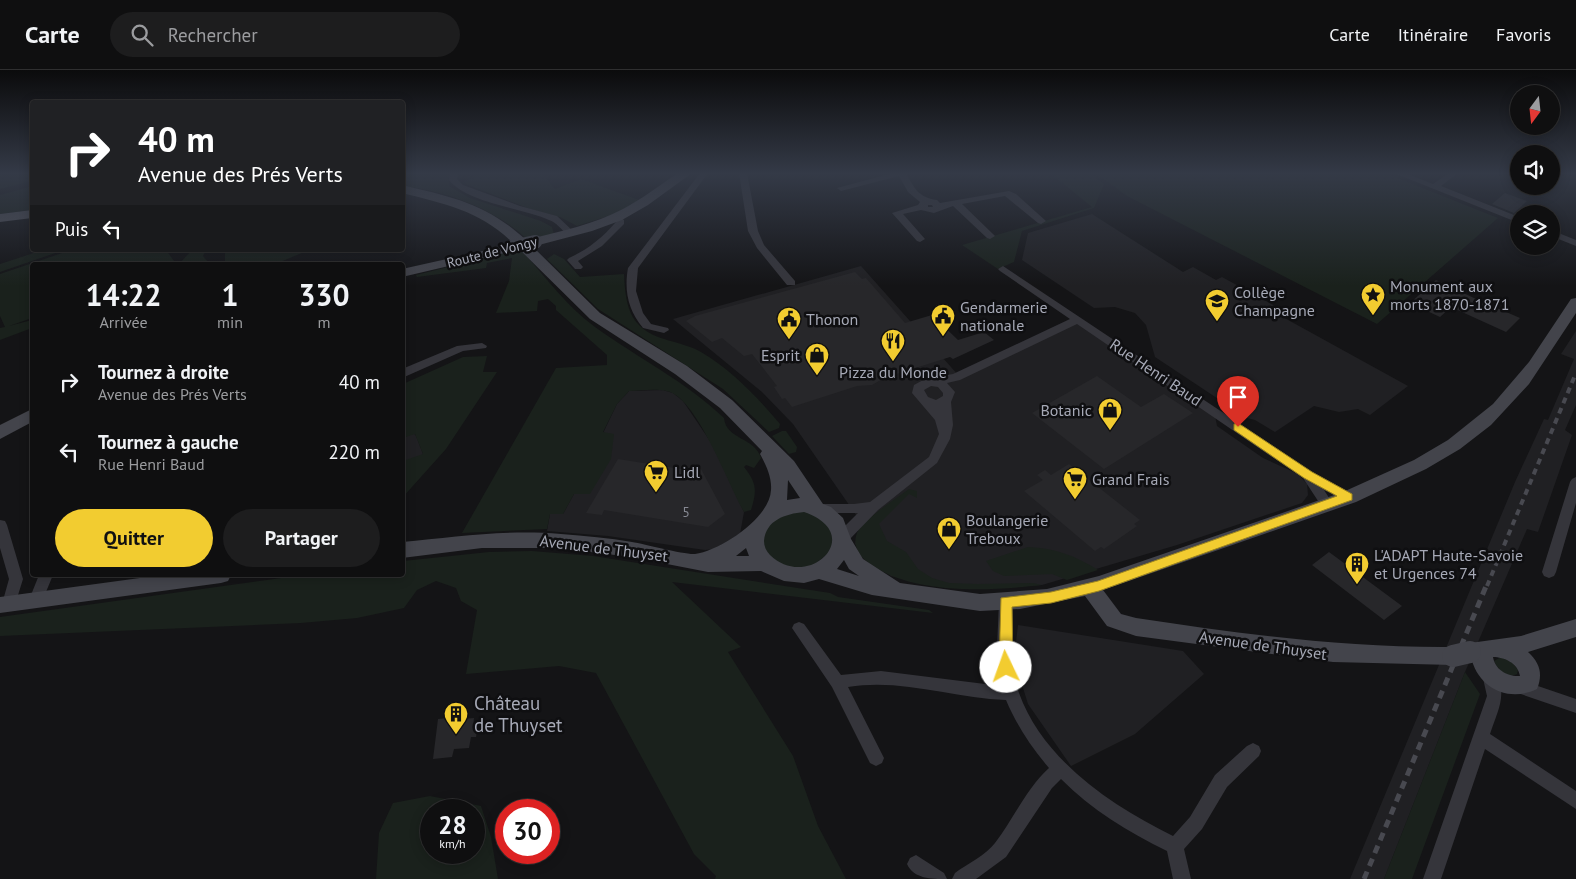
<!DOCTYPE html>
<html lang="fr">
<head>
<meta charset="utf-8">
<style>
  :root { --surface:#0f0f10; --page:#1d1d1e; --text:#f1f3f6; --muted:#9b9c9f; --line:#2f2f30; --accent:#f2cc30 }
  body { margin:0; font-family:"PT Sans",sans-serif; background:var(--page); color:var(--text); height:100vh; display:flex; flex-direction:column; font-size:19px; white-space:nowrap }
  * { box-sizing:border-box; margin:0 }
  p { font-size:16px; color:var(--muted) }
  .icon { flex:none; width:28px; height:28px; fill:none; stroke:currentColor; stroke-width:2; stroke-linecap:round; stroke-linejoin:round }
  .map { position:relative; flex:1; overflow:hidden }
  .panel { position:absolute; left:30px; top:192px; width:375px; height:315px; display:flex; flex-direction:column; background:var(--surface); border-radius:5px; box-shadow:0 2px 12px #0003,0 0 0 1px var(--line) }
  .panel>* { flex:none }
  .banner { position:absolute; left:30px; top:30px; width:375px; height:152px; border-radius:5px; box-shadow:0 2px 12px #0003,0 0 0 1px var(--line); background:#202124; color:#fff; overflow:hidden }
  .needle { width:32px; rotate:195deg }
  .fabs { position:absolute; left:1510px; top:15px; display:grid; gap:10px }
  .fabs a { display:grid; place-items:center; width:50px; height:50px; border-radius:50%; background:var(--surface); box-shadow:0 2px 12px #0003,0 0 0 1px var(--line); font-size:25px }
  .speed { position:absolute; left:420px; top:729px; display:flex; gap:10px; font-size:25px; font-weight:700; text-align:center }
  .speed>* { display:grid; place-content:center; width:65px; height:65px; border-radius:50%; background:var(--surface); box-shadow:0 2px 12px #0003,0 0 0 1px var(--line); line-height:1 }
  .speed small { font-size:12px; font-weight:400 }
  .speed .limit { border:8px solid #d22; background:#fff; color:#111 }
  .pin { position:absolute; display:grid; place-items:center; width:42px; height:42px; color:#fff; margin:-51px -21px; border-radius:50% 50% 50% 0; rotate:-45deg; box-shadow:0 0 5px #0007 }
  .pin .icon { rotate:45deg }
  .me { position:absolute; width:55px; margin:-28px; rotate:357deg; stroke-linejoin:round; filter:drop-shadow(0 0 4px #0008) }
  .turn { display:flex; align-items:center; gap:18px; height:105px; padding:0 25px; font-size:22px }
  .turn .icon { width:65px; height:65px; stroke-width:2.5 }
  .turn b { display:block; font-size:35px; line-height:42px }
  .then { display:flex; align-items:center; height:48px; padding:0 25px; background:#0003; gap:10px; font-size:19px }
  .eta { display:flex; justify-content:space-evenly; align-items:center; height:85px; text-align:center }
  .eta b { font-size:30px; font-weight:600; line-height:35px }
  .primary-button { display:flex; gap:10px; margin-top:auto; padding:10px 25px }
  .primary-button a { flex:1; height:58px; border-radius:30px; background:var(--accent); color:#111; font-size:20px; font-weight:600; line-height:58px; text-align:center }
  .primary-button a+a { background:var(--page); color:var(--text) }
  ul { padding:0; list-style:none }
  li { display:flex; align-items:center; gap:15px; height:70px; padding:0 25px }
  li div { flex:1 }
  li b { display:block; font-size:19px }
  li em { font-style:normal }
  header { display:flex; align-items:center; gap:30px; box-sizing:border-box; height:70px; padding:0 25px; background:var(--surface); border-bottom:1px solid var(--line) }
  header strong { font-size:24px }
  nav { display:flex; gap:28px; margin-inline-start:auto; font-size:18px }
  .search { width:350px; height:45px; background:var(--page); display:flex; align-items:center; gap:12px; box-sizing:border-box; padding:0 18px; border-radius:28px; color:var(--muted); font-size:19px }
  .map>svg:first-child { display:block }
</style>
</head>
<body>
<header>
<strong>Carte</strong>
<div class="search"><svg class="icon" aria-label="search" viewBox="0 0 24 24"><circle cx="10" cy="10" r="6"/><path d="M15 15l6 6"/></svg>Rechercher</div>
<nav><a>Carte</a><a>Itinéraire</a><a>Favoris</a></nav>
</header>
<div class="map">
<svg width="1576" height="809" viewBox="0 0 1576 809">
  <rect width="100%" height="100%" fill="#141416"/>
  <path fill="#202023" d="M1092 144 1183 202 1193 197 1216 210 1222 207 1275 236 1270 240 1408 316 1370 345 1358 339 1339 342 1314 336 1275 362 1255 350 1247 348 1155 287 1146 255 1135 243 1115 237 1094 238 1022 190 1028 163Z
    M861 196 959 306 1078 249 1214 341 1217 356 1263 388 1298 404 1307 414 1308 425 1302 433 1177 475 1042 515 968 519 925 513 891 506 855 474 858 461 863 455 793 354 762 322 673 249Z
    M1576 261V335L1565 360 1572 365 1538 462 1527 459 1465 602 1384 809H1350L1515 412 1544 349 1548 350 1574 289 1561 284Z
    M663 320 673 323 683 331 712 374 744 442 740 464 714 479 705 480 608 466 547 461 550 444H563L574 424 617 334 629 321Z
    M403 348 416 366 423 384 403 427Z
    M1018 555 1183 581 1204 604 1135 664 1071 696 1028 634 1014 589Z"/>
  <path fill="#1a211c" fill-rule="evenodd" d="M0 103H32V111L0 119Z
    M403 103H449V116L470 128 541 151 552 157 554 164 528 170C493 138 449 122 403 116Z
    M479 103H547L544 106 555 119 581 109 639 130 621 142 577 156 560 147 530 139 463 113Z
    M1050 103H1093L1091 104 1104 114 1094 138 1022 161 1014 192 998 199 962 175 1092 137Z
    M1102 103H1385L1498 148 1377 254 1127 126 1098 105Z
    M32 116V140L0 144V125Z
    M520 179C545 206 565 235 595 257 638 288 685 311 724 348 726 370 755 367 761 388L754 398 746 395 744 397C757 413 757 421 751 440L744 442C728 413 701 340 674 324 662 317 643 321 629 321L617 334 603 362 614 364 611 389 590 424H574L563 444H550L547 459 462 463 556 298 607 295V285L556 240V236L548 229 538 231 537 241 496 243 509 211 512 188 487 193 486 198 417 207 416 205Z
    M43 180H64L0 202V194Z
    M71 180H166L177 195H32V248L9 256 32 250V258L0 270V258L5 257 0 246V204Z
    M192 180H206L203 186 209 193 178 195Z
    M225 180H309L273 195H225Z
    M554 184 564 189 580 207 624 204C625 221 626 242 639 255 654 271 682 271 701 282 732 300 757 327 780 354L779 358 769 362 723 319 598 239 547 189Z
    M487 286 483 302H497L446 379 403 427V391L423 384 415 364 403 368V314L463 287Z
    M782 361H786L797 377 796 382 789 384 772 366Z
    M909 419 917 421V428L909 424 879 454 887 471 906 482 918 499 932 508 949 513 978 514 1033 513 1042 515C990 521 908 526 865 490 857 483 853 473 857 463 863 449 896 429 909 419Z
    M806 441 831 455 833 480 811 497 792 498 774 491 764 478 763 463 777 446Z
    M1028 477C1055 478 1076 486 1098 500L1067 510 1052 504 1004 506 993 501 986 491Z
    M532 481 593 486 830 523 838 527 929 540 933 543 672 512 741 577 728 582 793 686 818 756 846 809H715L716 806 694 784 596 603 559 596 466 604 477 540 461 531 456 518 436 511 417 520 404 538 357 548 301 553 0 566V547L303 505H402L403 491 489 482Z
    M1501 587 1513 593 1518 600 1517 604C1507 609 1498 600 1494 591Z
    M1465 602 1480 624 1412 809H1384Z
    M430 726 481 736 491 767 498 809H376L379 763 393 733ZM431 740H474V782H431Z"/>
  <path fill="#27272a" d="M1505 123 1527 131 1514 143 1492 134Z
    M855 202 862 209 866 208 905 253 932 245 958 270 984 262 994 270 953 289 950 287 884 308 872 315 857 316 792 337 785 328 782 329 774 317 777 316 752 284 744 286 722 268 712 272 686 251 695 246Z
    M1436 210 1474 228 1520 248 1506 262 1451 237 1440 247 1410 233Z
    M1097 306 1141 337 1164 324 1193 343 1104 399 1032 343Z
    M618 389 694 401 701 399 725 444 708 457 604 440 602 445 586 443Z
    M1069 394 1140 450 1134 454 1137 456 1104 479 1101 477 1095 481 1024 421 1043 410 1037 405 1045 400 1051 405Z
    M1329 482 1402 536 1384 550 1312 495Z
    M454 642 460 643 463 649 474 648 473 656 478 655 476 667H471L469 678 454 679 452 687 433 689 438 649 448 648Z"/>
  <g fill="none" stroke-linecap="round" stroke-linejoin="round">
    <path fill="#35353b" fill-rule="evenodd" d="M450 103H458L457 109 463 115 520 136 557 146 575 163 573 165H567C562 160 556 152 549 150 522 138 467 133 449 110Z
      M700 103H708L638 198 636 221 643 243 651 254 668 258 669 260 664 263 643 258C628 240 624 221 628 198Z
      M739 103H747L758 161 764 175 795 211V215H787L757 178 748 161Z
      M893 103H906C915 119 918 127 937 130L940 133 1009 121 1016 124 1046 151 1041 154 1038 153 1005 126 962 134 993 164 995 166 990 169 987 168 953 136 934 143 921 140 903 144 925 169 920 172 917 171 892 143 918 135 920 132 908 122 899 106 841 121 837 118ZM928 135H932L933 137H928Z
      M1394 103H1405L1433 114 1449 103H1458L1441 116 1519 147V153Z
      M616 145 624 150V154L602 176 578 191 583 197 581 199H575L567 190 569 188C587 180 602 168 616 152L611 148Z
      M1551 160 1576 170V176L1551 166Z
      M1003 196 1312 402 1353 424 1354 427 1353 430H1343L1324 420 1333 434 1332 437H1322L1303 408 1077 254 960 310 947 313 955 322 951 332 953 355 950 369 937 393 878 440 848 471H838L836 467 838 463 858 443H816L811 442 810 438 811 434H854L870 432 929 387 939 364 935 350 912 323 914 315 925 309 953 304 1070 249 1000 201 998 199ZM931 316 938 317 943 323V326L936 330 928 327 924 320Z
      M482 273 487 276 486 278 463 281 402 308V299L457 276Z
      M1576 407V433L1556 502 1554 506 1549 508 1544 506 1542 502 1570 412 1572 409Z
      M0 450 5 451 7 455 23 509 14 538 9 540 4 538 2 534 9 509 0 478Z
      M39 505H53L41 534 36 536 31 534 29 530Z
      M1006 526 1011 528 1013 532C1012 562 1009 595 1019 623 1043 690 1112 736 1173 766L1190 747 1215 705 1247 676 1253 673 1259 676 1261 681 1259 686 1227 717 1202 759 1184 779 1191 809H1173L1167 781C1128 762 1092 740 1061 709L1052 718 1006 787 976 809H952L955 803C967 794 986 785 995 773 1014 748 1026 719 1049 698 1031 677 1017 656 1006 630 953 628 901 608 848 617L884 688 882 693 876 696 870 693 832 617 792 558 794 554 799 552 804 554 841 605 881 601 1001 616 997 578 999 532 1001 528Z
      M1490 597 1495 599C1508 626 1498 639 1490 664L1576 721V739L1485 679 1441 809H1423L1487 626 1482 604 1485 599Z
      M1517 609 1576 629V643L1512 621 1509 616 1512 611Z
      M916 785 944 803 947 809C931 809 914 809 907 794L910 788Z"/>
    <path fill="#43444b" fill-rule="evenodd" d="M678 103H692L648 135 622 150 592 161 535 176 531 175 600 243 687 296 732 330 794 391 823 434 831 437 843 448 851 469 863 489 900 513 980 524 1047 519 1099 506 1343 422 1414 390 1448 370 1493 334 1529 292 1571 229 1576 228V243L1529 314 1491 355 1460 379 1426 399 1356 432 1103 520 1121 544 1136 548C1242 564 1346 578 1453 577L1461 580 1463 576 1470 573 1521 566 1576 549V567L1528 582C1540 593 1543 604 1537 619 1510 632 1481 620 1472 591L1462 588 1460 592 1453 595 1333 592 1136 566 1107 556 1085 526 1020 539 980 541 872 525 819 509 804 513 784 511 761 501 708 502 631 487 558 478H482L402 488V472C455 467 508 459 561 464 585 466 609 468 632 472 645 474 685 485 695 484 721 480 770 448 771 420 772 407 766 395 760 384L762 381 720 338 675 304 590 249 518 178 517 180 402 207V199L514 174C481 141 446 134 402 123V115C456 128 489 134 530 174V169C562 161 594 154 623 139 642 129 660 115 678 103ZM788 410 800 428 787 430ZM804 442C868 464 808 522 770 485 766 481 764 476 764 471 766 450 785 444 804 442ZM746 478 749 486H736ZM844 490 849 499 859 506 837 499ZM1493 587C1504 587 1518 593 1520 606 1508 607 1495 600 1493 587Z
      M32 339V352L0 369V355Z
      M162 505H231L228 511 221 513 0 543V527Z"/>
    <path fill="#51525a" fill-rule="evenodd" d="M32 140V148L0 152V144Z"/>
    <path stroke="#484950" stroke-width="4" stroke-dasharray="6 5" stroke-linecap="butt" d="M1487 516 1576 303"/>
    <path stroke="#484950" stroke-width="5" stroke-dasharray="8 6" stroke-linecap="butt" d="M1364 809 1487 514"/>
    <path stroke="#43444b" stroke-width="14" d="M512 177 535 172"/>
    <path stroke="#43444b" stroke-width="22" d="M1453 586 1470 582"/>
  </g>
  <linearGradient id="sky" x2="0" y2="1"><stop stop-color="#0b0b0c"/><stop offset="0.48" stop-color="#343a47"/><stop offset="1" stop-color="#343a47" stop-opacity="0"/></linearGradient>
  <rect width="1576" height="216" fill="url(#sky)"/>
  <path fill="#f2cc30" stroke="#9d851f" d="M1238 353 1312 402 1352 424V430L1099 521 1051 533 1012 537 1013 597 1011 602 1006 603 1001 602 999 597 1001 528 1051 522 1098 511 1337 426 1304 408 1234 360V354Z"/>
  <defs>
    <symbol id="sight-pin" viewBox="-11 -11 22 30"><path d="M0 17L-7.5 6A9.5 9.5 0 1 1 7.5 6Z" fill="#f2cc30" stroke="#0f0f11"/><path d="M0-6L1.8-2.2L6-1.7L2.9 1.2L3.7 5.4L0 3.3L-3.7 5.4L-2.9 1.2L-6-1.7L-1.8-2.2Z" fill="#111"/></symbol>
    <symbol id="school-pin" viewBox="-11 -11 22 30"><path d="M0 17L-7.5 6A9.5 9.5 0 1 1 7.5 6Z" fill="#f2cc30" stroke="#0f0f11"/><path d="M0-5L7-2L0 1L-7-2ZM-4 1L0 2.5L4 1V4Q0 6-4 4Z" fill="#111"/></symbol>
    <symbol id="civic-pin" viewBox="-11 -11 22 30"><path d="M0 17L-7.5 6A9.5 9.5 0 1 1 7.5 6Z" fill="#f2cc30" stroke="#0f0f11"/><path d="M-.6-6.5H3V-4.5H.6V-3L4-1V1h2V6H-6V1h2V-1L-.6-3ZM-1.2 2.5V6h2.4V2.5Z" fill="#111"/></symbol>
    <symbol id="restaurant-pin" viewBox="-11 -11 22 30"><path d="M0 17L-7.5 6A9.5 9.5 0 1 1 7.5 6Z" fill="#f2cc30" stroke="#0f0f11"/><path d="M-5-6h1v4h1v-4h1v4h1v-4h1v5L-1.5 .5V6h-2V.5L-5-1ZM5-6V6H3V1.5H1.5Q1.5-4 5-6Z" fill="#111"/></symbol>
    <symbol id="shop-pin" viewBox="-11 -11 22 30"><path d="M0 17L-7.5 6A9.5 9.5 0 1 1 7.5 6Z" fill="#f2cc30" stroke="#0f0f11"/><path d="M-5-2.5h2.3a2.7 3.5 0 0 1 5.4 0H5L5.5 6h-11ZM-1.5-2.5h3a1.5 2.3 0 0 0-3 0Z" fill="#111"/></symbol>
    <symbol id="supermarket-pin" viewBox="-11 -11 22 30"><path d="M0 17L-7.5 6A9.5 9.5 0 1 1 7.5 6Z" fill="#f2cc30" stroke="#0f0f11"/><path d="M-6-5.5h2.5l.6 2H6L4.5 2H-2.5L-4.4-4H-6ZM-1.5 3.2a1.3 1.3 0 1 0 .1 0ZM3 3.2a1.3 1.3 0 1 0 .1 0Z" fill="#111"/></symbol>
    <symbol id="building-pin" viewBox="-11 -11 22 30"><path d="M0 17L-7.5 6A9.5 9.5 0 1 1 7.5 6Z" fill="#f2cc30" stroke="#0f0f11"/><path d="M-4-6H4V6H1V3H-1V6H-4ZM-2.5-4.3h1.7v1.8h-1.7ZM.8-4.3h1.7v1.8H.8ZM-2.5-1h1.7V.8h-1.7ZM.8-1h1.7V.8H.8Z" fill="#111"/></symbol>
  </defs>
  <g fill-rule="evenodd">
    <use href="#sight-pin" x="1359" y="211" width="28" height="38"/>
    <use href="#school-pin" x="1203" y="217" width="28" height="38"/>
    <use href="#civic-pin" x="929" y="232" width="28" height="38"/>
    <use href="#civic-pin" x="775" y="235" width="28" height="38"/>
    <use href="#restaurant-pin" x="879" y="257" width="28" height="38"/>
    <use href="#shop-pin" x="803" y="271" width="28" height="38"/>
    <use href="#shop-pin" x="1096" y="326" width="28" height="38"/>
    <use href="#supermarket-pin" x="642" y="388" width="28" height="38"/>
    <use href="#supermarket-pin" x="1061" y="395" width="28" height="38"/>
    <use href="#shop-pin" x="935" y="445" width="28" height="38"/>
    <use href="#building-pin" x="1343" y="480" width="28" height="38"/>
    <use href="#building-pin" x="442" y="630" width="28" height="38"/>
  </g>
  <g text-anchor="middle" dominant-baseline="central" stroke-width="5" stroke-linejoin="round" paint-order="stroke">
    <g font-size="14" fill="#a6a9b6" stroke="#0f0f11">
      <text transform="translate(492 182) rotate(-14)">Route de Vongy</text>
    </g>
    <g font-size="14" fill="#868892">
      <text x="686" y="442">5</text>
    </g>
    <g font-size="16" fill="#a6a9b6" stroke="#0f0f11" text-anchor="start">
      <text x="1390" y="216">Monument aux<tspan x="1390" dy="18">morts 1870-1871</tspan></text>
      <text x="1234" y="222">Collège<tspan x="1234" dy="18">Champagne</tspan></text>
      <text x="960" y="237">Gendarmerie<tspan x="960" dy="18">nationale</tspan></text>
      <text x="806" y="249">Thonon</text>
      <text x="800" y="285" text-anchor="end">Esprit</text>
      <text x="893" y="302" text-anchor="middle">Pizza du Monde</text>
      <text x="1092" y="340" text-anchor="end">Botanic</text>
      <text x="674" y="402">Lidl</text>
      <text x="1092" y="409">Grand Frais</text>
      <text x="966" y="450">Boulangerie<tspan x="966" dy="18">Treboux</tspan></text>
      <text x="1374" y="485">L'ADAPT Haute-Savoie<tspan x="1374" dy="18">et Urgences 74</tspan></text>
    </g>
    <g font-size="16" fill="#a6a9b6" stroke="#0f0f11">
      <text transform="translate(1156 302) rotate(34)">Rue Henri Baud</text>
      <text transform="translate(604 478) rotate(7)">Avenue de Thuyset</text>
      <text transform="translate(1263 575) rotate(8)">Avenue de Thuyset</text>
    </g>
    <g font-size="19" fill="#a6a9b6" stroke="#0f0f11" text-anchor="start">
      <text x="474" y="633">Château<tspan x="474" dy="22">de Thuyset</tspan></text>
    </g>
  </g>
</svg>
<div class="fabs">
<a><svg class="needle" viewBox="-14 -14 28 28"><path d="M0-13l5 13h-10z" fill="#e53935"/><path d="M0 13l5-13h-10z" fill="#9b9c9f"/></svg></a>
<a><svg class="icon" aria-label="sound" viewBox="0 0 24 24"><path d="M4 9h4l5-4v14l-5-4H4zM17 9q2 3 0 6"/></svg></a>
<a><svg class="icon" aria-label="layers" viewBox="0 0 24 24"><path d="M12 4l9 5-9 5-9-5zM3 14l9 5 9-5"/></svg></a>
</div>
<div class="speed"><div>28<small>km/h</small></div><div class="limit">30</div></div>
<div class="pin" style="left:1238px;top:357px;background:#d93025"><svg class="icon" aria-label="arrive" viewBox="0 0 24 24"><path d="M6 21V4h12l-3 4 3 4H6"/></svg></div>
<svg class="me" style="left:1006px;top:597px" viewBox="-20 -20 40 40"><circle r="19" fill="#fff"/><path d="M0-13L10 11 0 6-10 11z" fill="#f2cc30"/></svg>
<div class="banner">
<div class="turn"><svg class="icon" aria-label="right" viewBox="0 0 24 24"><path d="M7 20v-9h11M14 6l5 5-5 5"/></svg><div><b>40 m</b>Avenue des Prés Verts</div></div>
<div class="then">Puis<svg class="icon" aria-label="left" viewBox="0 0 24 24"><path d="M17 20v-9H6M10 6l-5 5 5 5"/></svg></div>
</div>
<section class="panel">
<div class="eta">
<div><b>14:22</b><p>Arrivée</p></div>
<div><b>1</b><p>min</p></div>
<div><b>330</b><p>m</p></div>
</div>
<ul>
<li><svg class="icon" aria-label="right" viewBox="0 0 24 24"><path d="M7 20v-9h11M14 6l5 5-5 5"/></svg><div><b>Tournez à droite</b><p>Avenue des Prés Verts</p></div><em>40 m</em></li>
<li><svg class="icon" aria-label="left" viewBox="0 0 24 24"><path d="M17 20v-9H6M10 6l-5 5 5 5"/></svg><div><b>Tournez à gauche</b><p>Rue Henri Baud</p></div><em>220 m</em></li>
</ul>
<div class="primary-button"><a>Quitter</a><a>Partager</a></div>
</section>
</div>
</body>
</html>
